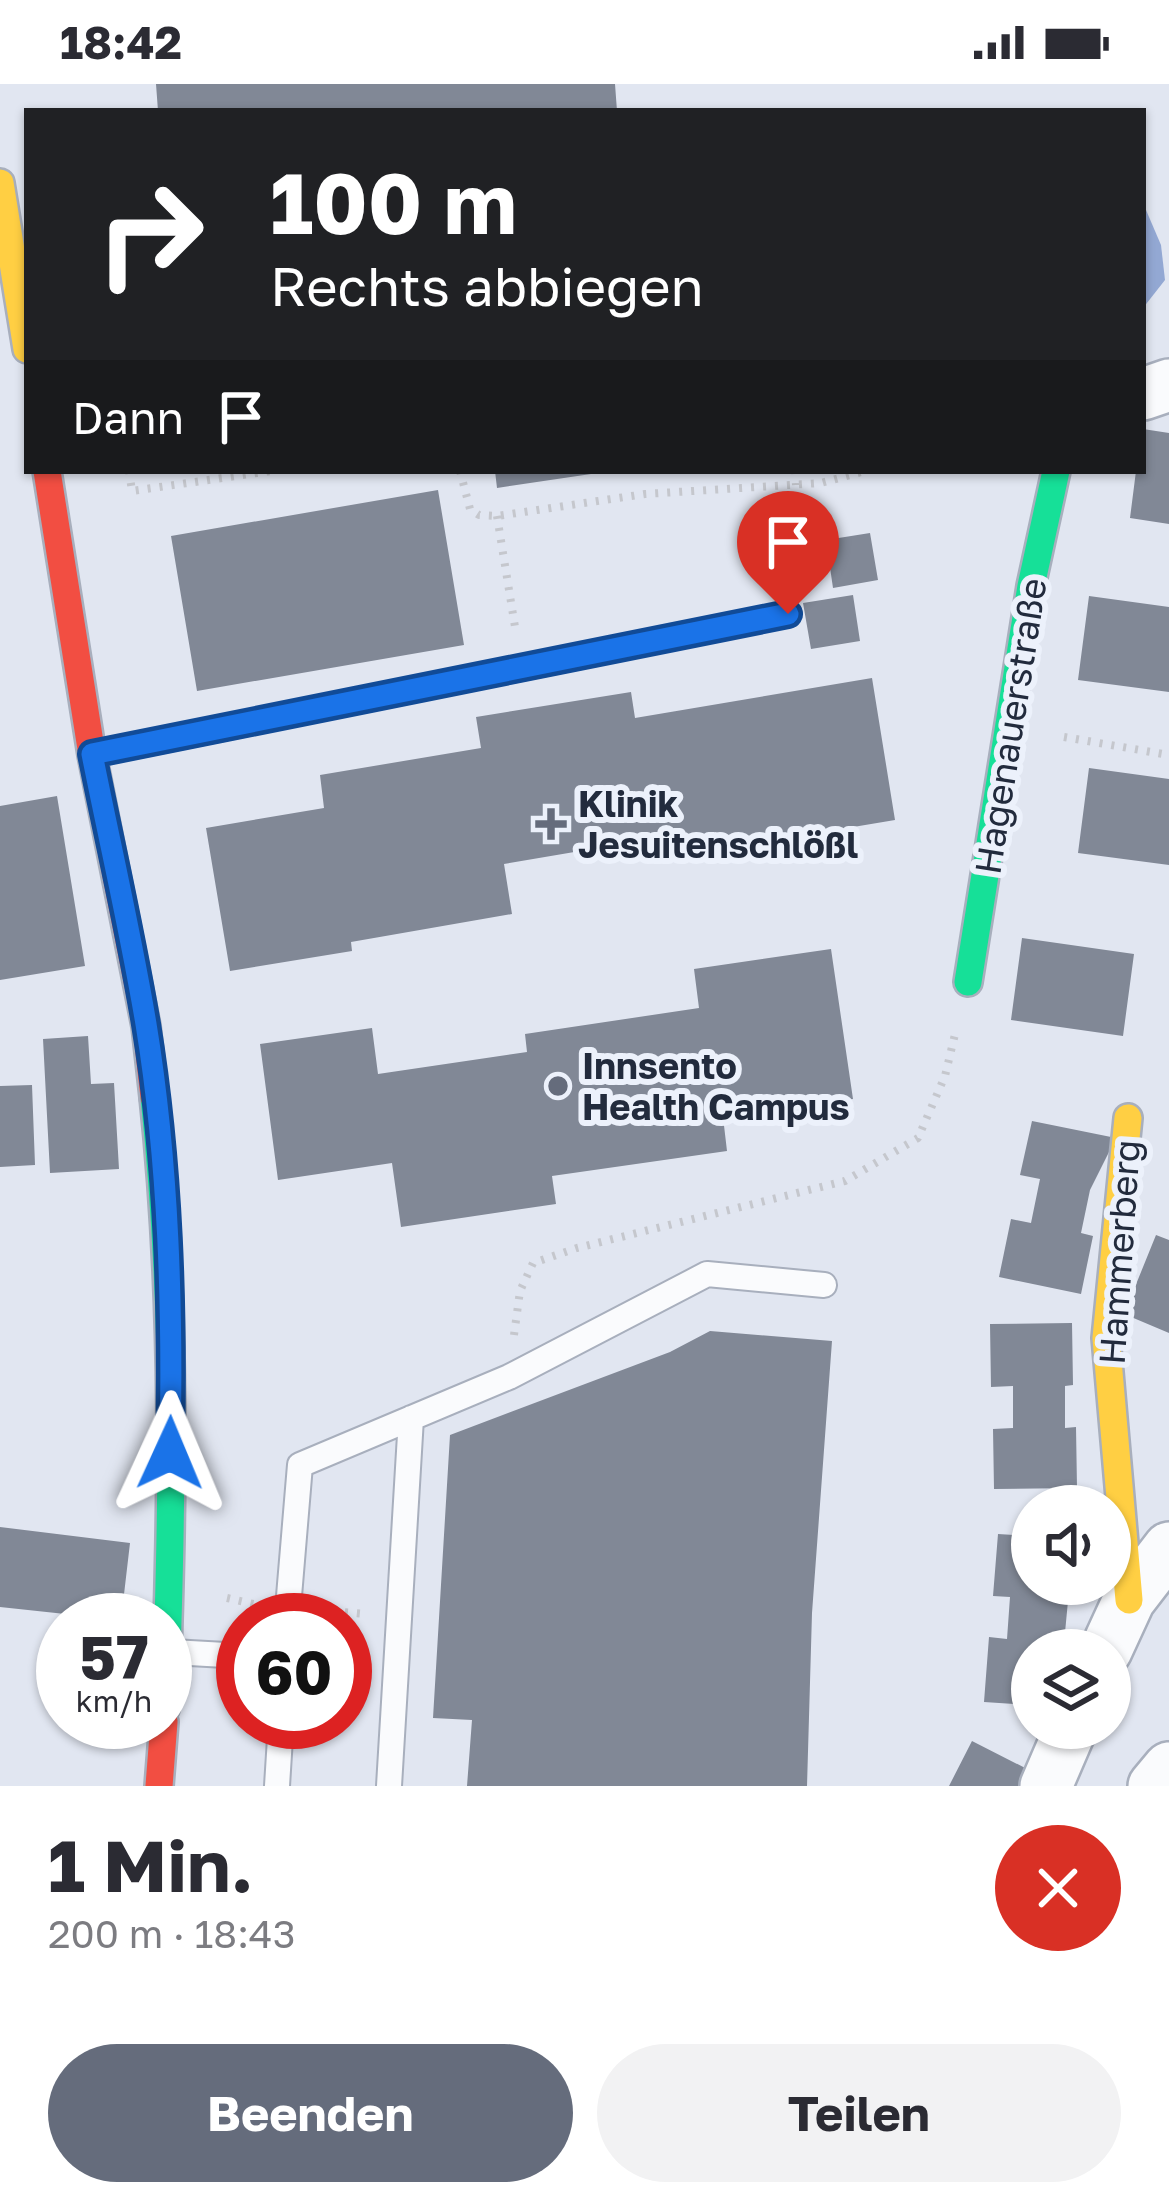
<!DOCTYPE html>
<html lang="de">
<head>
<meta charset="utf-8">
<style>
  :root { --surface:#fff; --page:#f2f2f3; --text:#2b2b33; --muted:#7c7c81; --accent:#656c7c }
  body { margin:0; font-family:"Golos Text",sans-serif; background:var(--page); color:var(--text); height:100vh; display:flex; flex-direction:column; font-size:45px; white-space:nowrap }
  * { box-sizing:border-box; margin:0 }
  p { font-size:39px; color:var(--muted) }
  .icon { flex:none; width:66px; height:66px; fill:none; stroke:currentColor; stroke-width:2; stroke-linecap:round; stroke-linejoin:round }
  .map { position:relative; height:1702px; overflow:hidden }
  .details { display:flex; flex-direction:column; background:var(--surface); flex:1 }
  .details>* { flex:none }
  .banner { position:absolute; left:24px; top:24px; width:1122px; height:366px; border-radius:0px; box-shadow:0 3px 9px #0004; background:#202124; color:#fff; overflow:hidden }
  .fabs { position:absolute; left:1011px; top:1401px; display:grid; gap:24px }
  .fabs a { display:grid; place-items:center; width:120px; height:120px; border-radius:50%; background:var(--surface); box-shadow:0 3px 9px #0004; font-size:60px }
  .speed { position:absolute; left:36px; top:1509px; display:flex; gap:24px; font-size:60px; font-weight:700; text-align:center }
  .speed>* { display:grid; place-content:center; width:156px; height:156px; border-radius:50%; background:var(--surface); box-shadow:0 3px 9px #0004; line-height:1 }
  .speed small { font-size:30px; font-weight:400 }
  .speed .limit { border:18px solid #d22; background:#fff; color:#111 }
  .pin { position:absolute; display:grid; place-items:center; width:102px; height:102px; color:#fff; margin:-123px -51px; border-radius:50% 50% 50% 0; rotate:-45deg; box-shadow:0 0 12px #0007 }
  .pin .icon { rotate:45deg }
  .me { position:absolute; width:132px; margin:-66px; rotate:1deg; stroke-linejoin:round; filter:drop-shadow(0 0 9px #0008) }
  .turn { display:flex; align-items:center; gap:42px; height:252px; padding:0 48px; font-size:54px }
  .turn .icon { width:156px; height:156px; stroke-width:2.5 }
  .turn b { display:block; font-size:84px; line-height:102px }
  .then { display:flex; align-items:center; height:114px; padding:0 48px; background:#0003; gap:24px; font-size:45px }
  .round { display:grid; place-items:center; flex:none; width:126px; height:126px; border-radius:63px; background:var(--page) }
  .headline { display:flex; align-items:center; justify-content:space-between; height:204px; padding:0 48px }
  h1 { font-size:72px; font-weight:700; line-height:90px }
  .primary-button { display:flex; gap:24px; margin-top:auto; padding:24px 48px }
  .primary-button a { flex:1; height:138px; border-radius:72px; background:var(--accent); color:#fff; font-size:48px; font-weight:700; line-height:138px; text-align:center }
  .primary-button a+a { background:var(--page); color:var(--text) }
  .status { display:flex; justify-content:space-between; align-items:center; height:84px; padding:0 60px; background:var(--surface); direction:ltr }
  .status svg { height:33px; fill:currentColor }
  .map>svg:first-child { display:block }
</style>
</head>
<body>
<div class="status"><b>18:42</b><svg viewBox="0 0 49 12"><path d="M0 12V9h3v3zM5 12V6h3v6zM10 12V3h3v9zM15 12V0h3v12zM26 1h20v11H26zM47 4h2v5h-2z"/></svg></div>
<div class="map">
<svg width="1169" height="1702" viewBox="0 0 1169 1702">
  <rect width="100%" height="100%" fill="#e1e6f1"/>
  <path fill="#93a8d3" d="M1143 119 1161 161 1165 196 1143 224Z"/>
  <path fill="#818896" d="M156 0H615L617 27H158Z
    M1143 345 1169 349V440L1130 434 1136 387H1143Z
    M495 387H591V390L497 404Z
    M438 406 464 561 197 607 171 452Z
    M870 449 878 496 833 504 826 456Z
    M853 511 860 557 811 565 803 519Z
    M1089 512 1169 523V608L1078 596Z
    M872 594 895 736 655 776 651 755 504 780 512 830 351 858 352 867 230 887 206 744 324 724 320 691 481 664 476 633 631 608 635 634Z
    M1089 684 1169 695V781L1078 769Z
    M57 712 85 882 0 896V722Z
    M1022 854 1134 870 1123 952 1011 936Z
    M831 865 853 1015 723 1033 727 1067 552 1092 556 1120 401 1143 392 1079 278 1096 260 960 372 944 378 990 527 968 525 950 699 924 694 885Z
    M88 952 91 1000 114 999 119 1085 50 1089 43 955Z
    M32 1001 35 1081 0 1083V1002Z
    M1032 1037 1116 1054 1090 1106 1081 1149 1093 1152 1081 1210 999 1193 1011 1135 1031 1139 1040 1095 1020 1091Z
    M1156 1151 1169 1156V1249L1124 1230Z
    M1072 1239 1073 1301 1065 1302V1344L1076 1343 1077 1404 994 1405 993 1345 1013 1344V1302L991 1303 990 1240Z
    M710 1247 832 1257 812 1529 807 1702H467L472 1636 433 1634 450 1351 670 1268Z
    M0 1443 130 1459 121 1536 0 1523Z
    M998 1450 1032 1452V1500H1079L1078 1517H1068L1064 1559H1076V1566H1032V1621L984 1618 989 1553 1007 1555 1010 1513 993 1512Z
    M972 1657 1031 1687 1023 1702H949Z"/>
  <g fill="none" stroke-linecap="round" stroke-linejoin="round">
    <defs>
      <path id="lane" d="M94 670 789 530
        M287 1536 300 1381 509 1293 707 1190 824 1201
        M172 1568 243 1572
        M277 1702 281 1638
        M389 1702 411 1334"/>
      <path id="street" d="M1143 310 1169 301
        M1106 1566 1129 1516 1169 1464
        M1046 1702 1071 1644
        M1154 1702 1169 1684"/>
      <path id="fast" d="M968 898 1031 502 1056 387
        M154 1013C176 1221 173 1416 165 1625"/>
      <path id="slow" d="M0 99 27 265
        M1128 1034 1106 1254 1129 1516"/>
      <path id="jam" d="M47 387 92 671 146 942 154 1013
        M159 1702 164 1638"/>
    </defs>
    <use href="#lane" stroke="#a8afbd" stroke-width="28"/>
    <use href="#street" stroke="#a8afbd" stroke-width="56"/>
    <use href="#fast" stroke="#a8afbd" stroke-width="32"/>
    <use href="#slow" stroke="#a8afbd" stroke-width="32"/>
    <use href="#jam" stroke="#a8afbd" stroke-width="32"/>
    <path stroke="#c5c7cd" stroke-width="8" stroke-dasharray="3 9" stroke-linecap="butt" d="M129 387 132 407 271 387
      M460 387 470 425 479 431 497 432 645 410 821 399 865 387
      M795 387 796 401
      M497 432 516 549
      M1064 653 1169 671
      M514 1251 520 1207 533 1179 577 1164 845 1097 918 1054 945 992 956 946
      M227 1514 258 1521
      M321 1526 366 1530"/>
    <use href="#lane" stroke="#fafbfd" stroke-width="24"/>
    <use href="#street" stroke="#fafbfd" stroke-width="51"/>
    <use href="#fast" stroke="#16e098" stroke-width="27"/>
    <use href="#slow" stroke="#ffcf43" stroke-width="27"/>
    <use href="#jam" stroke="#f24e42" stroke-width="27"/>
  </g>
  <g fill="none" stroke-linecap="round" stroke-linejoin="round">
    <defs>
      <path id="route" d="M170 1369C173 1226 169 1081 146 940 131 850 110 760 92 670L788 530"/>
    </defs>
    <use href="#route" stroke="#114b97" stroke-width="30"/>
    <use href="#route" stroke="#1a73e8" stroke-width="21"/>
  </g>
  <g fill="#656c7c" stroke="#ecf1fb" stroke-width="4.5">
    <path d="M545 722h12v12h12v12h-12v12h-12v-12h-12v-12h12z"/>
    <circle cx="558" cy="1002" r="12"/>
  </g>
  <g text-anchor="middle" dominant-baseline="central" stroke-width="12" stroke-linejoin="round" paint-order="stroke">
    <g font-size="36" fill="#222b3d" stroke="#ecf1fb">
      <text transform="translate(1010 642) rotate(-81)">Hagenauerstraße</text>
      <text transform="translate(1119 1168) rotate(-86)">Hammerberg</text>
    </g>
    <g font-size="36" font-weight="bold" fill="#222b3d" stroke="#ecf1fb" text-anchor="start">
      <text x="578" y="719">Klinik<tspan x="578" dy="41">Jesuitenschlößl</tspan></text>
      <text x="582" y="981">Innsento<tspan x="582" dy="41">Health Campus</tspan></text>
    </g>
  </g>
</svg>
<div class="fabs">
<a><svg class="icon" aria-label="sound" viewBox="0 0 24 24"><path d="M4 9h4l5-4v14l-5-4H4zM17 9q2 3 0 6"/></svg></a>
<a><svg class="icon" aria-label="layers" viewBox="0 0 24 24"><path d="M12 4l9 5-9 5-9-5zM3 14l9 5 9-5"/></svg></a>
</div>
<div class="speed"><div>57<small>km/h</small></div><div class="limit">60</div></div>
<div class="pin" style="left:788px;top:530px;background:#d93025"><svg class="icon" aria-label="arrive" viewBox="0 0 24 24"><path d="M6 21V4h12l-3 4 3 4H6"/></svg></div>
<svg class="me" style="left:170px;top:1369px" viewBox="-20 -20 40 40"><path d="M0-17L14 15 0 8-14 15z" fill="#1a73e8" stroke="#fff" stroke-width="4"/></svg>
<div class="banner">
<div class="turn"><svg class="icon" aria-label="right" viewBox="0 0 24 24"><path d="M7 20v-9h11M14 6l5 5-5 5"/></svg><div><b>100 m</b>Rechts abbiegen</div></div>
<div class="then">Dann<svg class="icon" aria-label="arrive" viewBox="0 0 24 24"><path d="M6 21V4h12l-3 4 3 4H6"/></svg></div>
</div>
</div>
<section class="details">
<div class="headline"><div><h1>1 Min.</h1><p>200 m · 18:43</p></div><a class="round" style="background:#d93025;color:#fff"><svg class="icon" aria-label="close" viewBox="0 0 24 24"><path d="M6 6l12 12M18 6L6 18"/></svg></a></div>
<div class="primary-button"><a>Beenden</a><a>Teilen</a></div>
</section>
</body>
</html>
